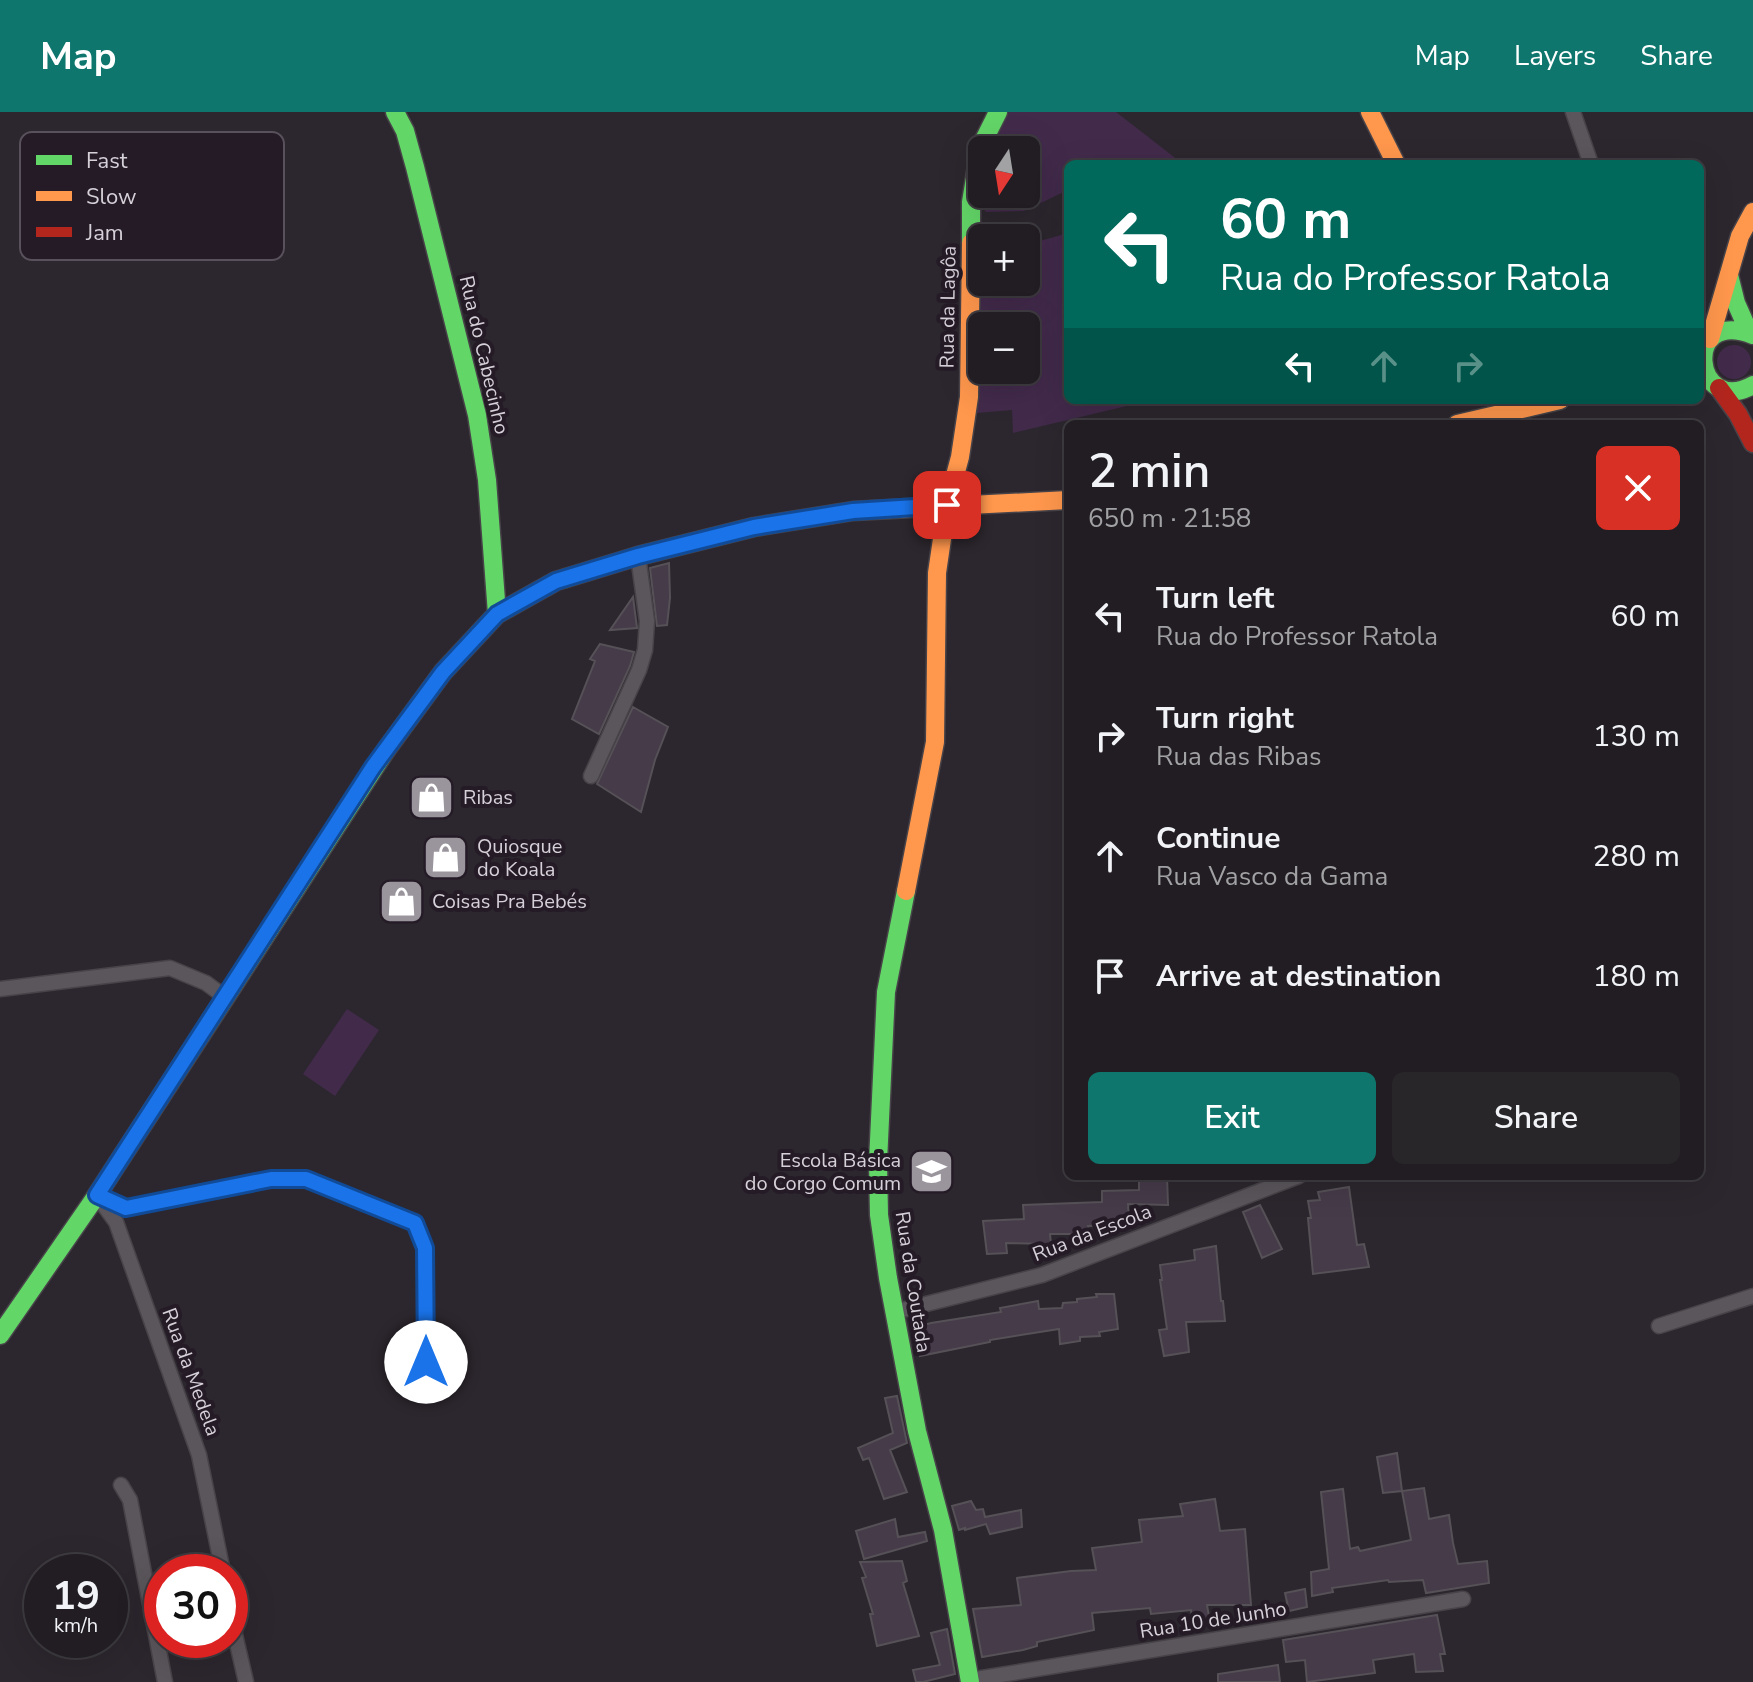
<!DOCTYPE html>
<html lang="en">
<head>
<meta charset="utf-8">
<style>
  :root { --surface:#211d22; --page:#29262a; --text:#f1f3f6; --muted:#a2a2a5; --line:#3e3b40; --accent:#0f766e }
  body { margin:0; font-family:"Nunito Sans",sans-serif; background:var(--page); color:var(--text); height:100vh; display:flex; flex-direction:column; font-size:30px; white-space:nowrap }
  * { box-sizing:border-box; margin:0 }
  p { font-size:26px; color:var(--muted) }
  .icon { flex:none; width:44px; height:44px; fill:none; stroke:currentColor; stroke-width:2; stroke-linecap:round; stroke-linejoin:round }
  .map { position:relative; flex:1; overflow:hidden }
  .panel { position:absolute; left:1064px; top:308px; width:640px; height:760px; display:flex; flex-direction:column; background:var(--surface); border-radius:12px; box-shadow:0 8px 32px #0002,0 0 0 2px var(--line) }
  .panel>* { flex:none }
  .banner { position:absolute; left:1064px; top:48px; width:640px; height:244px; border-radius:12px; box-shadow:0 8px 32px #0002,0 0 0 2px var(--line); background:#00695c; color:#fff; overflow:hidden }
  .needle { width:52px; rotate:192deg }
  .controls { position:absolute; left:968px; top:24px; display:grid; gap:16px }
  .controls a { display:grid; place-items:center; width:72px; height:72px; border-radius:12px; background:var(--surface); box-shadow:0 8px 32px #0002,0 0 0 2px var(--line); font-size:40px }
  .speed { position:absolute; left:24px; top:1442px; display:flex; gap:16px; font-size:40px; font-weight:700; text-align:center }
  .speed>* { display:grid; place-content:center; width:104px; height:104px; border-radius:50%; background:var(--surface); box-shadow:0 8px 32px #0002,0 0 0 2px var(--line); line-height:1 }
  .speed small { font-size:20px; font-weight:400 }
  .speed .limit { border:12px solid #d22; background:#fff; color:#111 }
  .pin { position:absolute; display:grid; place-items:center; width:68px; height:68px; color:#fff; margin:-34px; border-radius:16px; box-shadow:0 4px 12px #0006 }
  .me { position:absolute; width:88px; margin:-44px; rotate:0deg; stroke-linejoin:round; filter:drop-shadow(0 0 6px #0008) }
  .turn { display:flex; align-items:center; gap:28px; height:168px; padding:0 24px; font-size:36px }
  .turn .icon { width:104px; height:104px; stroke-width:2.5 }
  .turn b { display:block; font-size:56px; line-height:68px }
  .lanes { display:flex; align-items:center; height:76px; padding:0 24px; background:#0003; justify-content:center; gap:40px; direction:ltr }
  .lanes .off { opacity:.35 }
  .round { display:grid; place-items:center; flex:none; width:84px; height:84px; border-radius:12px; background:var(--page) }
  .head { display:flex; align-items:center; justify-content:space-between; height:136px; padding:0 24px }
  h1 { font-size:48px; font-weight:600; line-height:60px }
  .action { display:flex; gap:16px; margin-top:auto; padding:16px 24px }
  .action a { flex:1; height:92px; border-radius:12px; background:var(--accent); color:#fff; font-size:32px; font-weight:600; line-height:92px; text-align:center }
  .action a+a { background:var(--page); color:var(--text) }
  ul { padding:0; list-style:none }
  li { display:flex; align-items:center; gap:24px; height:120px; padding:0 24px }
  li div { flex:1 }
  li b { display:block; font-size:30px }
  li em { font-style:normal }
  header { display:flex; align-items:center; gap:48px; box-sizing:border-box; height:112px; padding:0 40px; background:var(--accent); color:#fff }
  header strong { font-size:38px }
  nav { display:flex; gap:44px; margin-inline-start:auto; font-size:28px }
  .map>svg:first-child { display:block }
</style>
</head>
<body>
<header>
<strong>Map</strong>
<nav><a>Map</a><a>Layers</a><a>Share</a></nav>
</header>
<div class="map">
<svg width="1753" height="1570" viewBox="0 0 1753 1570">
  <rect width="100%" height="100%" fill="#2c272e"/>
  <path fill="#422a4b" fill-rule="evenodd" d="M1009 0H1116L1183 52H1068V78L1024 99 986 100 978 90 982 82H1026V38H990Z
    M1068 121V288H1152L1013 321 1012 298 977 301 981 146 982 170H1026V133ZM982 214H1026V258H982Z
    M1717 250a17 17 0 1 1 34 0a17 17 0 1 1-34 0Z
    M347 897 379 918 335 984 303 962Z"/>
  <path fill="#463b49" stroke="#555157" stroke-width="2" d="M669 451 670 486 667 513 657 514 650 456Z
    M633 485 637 516 610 518Z
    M600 532 634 540 630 554 599 622 572 607 595 549 590 547Z
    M633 595 668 615 655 648 641 700 597 672Z
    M1139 1064H1167L1168 1093 1128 1092 1129 1112 1088 1114 1089 1122H1050L1051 1132 1006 1131 1007 1141 987 1142 983 1109 1024 1107 1023 1093 1102 1090V1079L1139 1078Z
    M1349 1075 1357 1133 1364 1132 1369 1155 1313 1162 1308 1106H1311L1308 1089 1320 1088 1318 1080Z
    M1260 1093 1282 1137 1262 1146 1243 1100Z
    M1216 1134 1221 1189H1223L1225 1209 1186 1210 1189 1240 1164 1244 1159 1218 1167 1217 1160 1168H1162L1160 1153 1195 1148 1194 1138Z
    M1096 1182H1114L1118 1217 1099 1220 1100 1224 1080 1225V1229L1060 1232 1059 1217 990 1228V1230L920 1244 914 1216 931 1211 1001 1200 1000 1196 1038 1189 1039 1197 1062 1196 1063 1191 1077 1190V1187L1097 1185Z
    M897 1284 907 1331 890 1338 907 1380 884 1387 869 1346 863 1348 858 1336 893 1321 885 1286Z
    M1397 1341 1402 1379 1383 1381 1377 1345Z
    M1424 1376 1429 1407 1449 1403 1453 1431 1458 1452 1487 1449 1489 1471 1426 1481 1423 1468 1389 1470 1388 1468 1332 1476 1333 1480 1312 1484 1311 1460 1329 1457 1321 1380 1343 1377 1350 1437 1358 1435 1360 1439 1411 1428 1402 1379Z
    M1215 1387 1220 1419 1245 1417 1251 1493H1207L1210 1510 1192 1511 1191 1498 1151 1502 1150 1496 1092 1501 1094 1518 1037 1530V1534L1023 1538 982 1545 973 1497 1021 1493 1017 1466 1071 1459 1096 1458 1092 1436 1142 1430 1139 1408 1183 1404 1180 1392Z
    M971 1389 976 1398 983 1397 985 1405 1021 1398 1022 1415 990 1422 986 1412 965 1418V1416L959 1418 952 1394Z
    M895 1407 898 1425 925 1420 927 1429 864 1447 856 1419Z
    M902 1449 907 1469 903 1471 919 1524 877 1534 870 1502H873L862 1466 866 1465 860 1450Z
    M1305 1477 1307 1495 1289 1499 1285 1481Z
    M1437 1503 1445 1542H1440L1443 1559 1416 1560 1414 1542 1373 1548 1375 1561 1307 1570 1305 1548 1286 1550 1283 1528Z
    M947 1517 955 1562 923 1570H916L913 1558 940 1553 931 1521Z
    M1278 1553 1280 1570H1218V1562Z"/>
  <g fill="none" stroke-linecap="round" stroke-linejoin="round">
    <defs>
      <path id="street" d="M1573 0 1591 52
        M591 664 639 558 645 538 647 509 638 444
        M0 877 170 856 206 871 225 885
        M97 1083 126 1096 271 1067H306L415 1111 425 1136 427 1279
        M97 1084 116 1110 199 1343 223 1460
        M894 1200 1042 1163 1299 1064
        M1659 1214 1753 1184
        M121 1373 130 1388 165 1570
        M230 1501 246 1570
        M970 1568 1463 1487"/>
      <path id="fast" d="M395 0 405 19 415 55 477 303 487 368 497 502
        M971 131V90L980 36 998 0
        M1729 163 1736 191 1749 220
        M1753 223C1680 195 1694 306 1753 273
        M906 779 886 880 878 1050 879 1103 888 1166 917 1319 943 1418 970 1570
        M0 1223 97 1083 386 638"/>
      <path id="slow" d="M1370 0 1396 52
        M1710 227 1740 124 1753 100
        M1457 312 1560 288
        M566 466 638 444 754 415 853 399 1068 388
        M906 779 935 630 937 461 947 393 960 345 969 285 971 131"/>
      <path id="jam" d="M1719 276 1738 302 1753 331
        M386 638 443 560 497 502 556 469 566 466"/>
    </defs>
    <use href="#street" stroke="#474348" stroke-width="17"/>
    <use href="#fast" stroke="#474348" stroke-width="21"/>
    <use href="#slow" stroke="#474348" stroke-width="21"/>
    <use href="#jam" stroke="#474348" stroke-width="21"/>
    <use href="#street" stroke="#5a565b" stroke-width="14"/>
    <use href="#fast" stroke="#63d668" stroke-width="18"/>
    <use href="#slow" stroke="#ff974d" stroke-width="18"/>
    <use href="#jam" stroke="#b3261e" stroke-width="18"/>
  </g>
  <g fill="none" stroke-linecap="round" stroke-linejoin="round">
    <defs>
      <path id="route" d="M426 1250 425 1136 415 1111 306 1067H271L126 1096 97 1083 373 655 443 560 497 502 556 469 638 444 754 415 853 399 947 393"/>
    </defs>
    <use href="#route" stroke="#114b97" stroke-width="20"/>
    <use href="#route" stroke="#1a73e8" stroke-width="14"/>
  </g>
  <defs>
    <symbol id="shop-square" viewBox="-11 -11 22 22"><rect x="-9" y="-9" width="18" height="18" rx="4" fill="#9a959c" stroke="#241b27"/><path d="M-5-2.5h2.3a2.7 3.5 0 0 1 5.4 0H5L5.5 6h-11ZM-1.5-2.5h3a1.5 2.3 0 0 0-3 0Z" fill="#fff"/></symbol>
    <symbol id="school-square" viewBox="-11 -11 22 22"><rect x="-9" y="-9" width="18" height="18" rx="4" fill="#9a959c" stroke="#241b27"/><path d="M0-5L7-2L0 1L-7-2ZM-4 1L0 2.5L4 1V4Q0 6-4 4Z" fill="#fff"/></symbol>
  </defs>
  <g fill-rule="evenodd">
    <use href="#shop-square" x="406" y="660" width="51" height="51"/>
    <use href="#shop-square" x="420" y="720" width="51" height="51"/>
    <use href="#shop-square" x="376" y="764" width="51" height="51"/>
    <use href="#school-square" x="906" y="1034" width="51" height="51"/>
  </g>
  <g text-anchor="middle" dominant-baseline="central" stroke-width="8" stroke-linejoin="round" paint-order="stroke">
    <g font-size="20" fill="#d6d0d8" stroke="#241b27">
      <text transform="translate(948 195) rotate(-89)">Rua da Lagôa</text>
      <text transform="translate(484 243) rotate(77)">Rua do Cabecinho</text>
      <text transform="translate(1092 1121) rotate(-21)">Rua da Escola</text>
      <text transform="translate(913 1170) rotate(81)">Rua da Coutada</text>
      <text transform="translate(191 1260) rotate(70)">Rua da Medela</text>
      <text transform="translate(1213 1508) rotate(-9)">Rua 10 de Junho</text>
    </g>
    <g font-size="20" fill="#d6d0d8" stroke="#241b27" text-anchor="start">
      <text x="463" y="685">Ribas</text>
      <text x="477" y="734">Quiosque<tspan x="477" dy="23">do Koala</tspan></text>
      <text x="432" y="789">Coisas Pra Bebés</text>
      <text x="901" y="1048" text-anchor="end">Escola Básica<tspan x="901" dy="23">do Corgo Comum</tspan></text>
    </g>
  </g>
  <rect x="20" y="20" width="264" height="128" rx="12" fill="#241b27" stroke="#59515c" stroke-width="2"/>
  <rect x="36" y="43" width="36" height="10" fill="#63d668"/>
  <rect x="36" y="79" width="36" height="10" fill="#ff974d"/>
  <rect x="36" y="115" width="36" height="10" fill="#b3261e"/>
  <g font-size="22" fill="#d6d0d8">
    <text x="86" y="56">Fast</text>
    <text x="86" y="92">Slow</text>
    <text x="86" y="128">Jam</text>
  </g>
</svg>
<div class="controls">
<a><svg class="needle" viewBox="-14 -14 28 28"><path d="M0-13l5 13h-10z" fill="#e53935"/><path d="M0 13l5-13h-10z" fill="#a2a2a5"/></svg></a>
<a>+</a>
<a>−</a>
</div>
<div class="speed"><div>19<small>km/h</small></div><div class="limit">30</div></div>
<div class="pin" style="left:947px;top:393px;background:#d93025"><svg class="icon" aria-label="arrive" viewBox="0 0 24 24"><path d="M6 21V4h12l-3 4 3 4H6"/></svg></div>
<svg class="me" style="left:426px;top:1250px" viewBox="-20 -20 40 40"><circle r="19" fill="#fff"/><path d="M0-13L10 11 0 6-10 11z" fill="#1a73e8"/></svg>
<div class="banner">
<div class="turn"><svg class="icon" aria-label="left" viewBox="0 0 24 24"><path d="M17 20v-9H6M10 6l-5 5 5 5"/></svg><div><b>60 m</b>Rua do Professor Ratola</div></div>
<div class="lanes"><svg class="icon" aria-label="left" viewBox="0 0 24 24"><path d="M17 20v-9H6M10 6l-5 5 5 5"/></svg><svg class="icon off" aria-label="ahead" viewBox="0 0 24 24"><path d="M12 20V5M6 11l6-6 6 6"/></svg><svg class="icon off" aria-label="right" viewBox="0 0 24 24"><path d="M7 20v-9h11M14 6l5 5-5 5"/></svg></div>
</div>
<section class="panel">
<div class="head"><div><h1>2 min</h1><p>650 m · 21:58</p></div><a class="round" style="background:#d93025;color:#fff"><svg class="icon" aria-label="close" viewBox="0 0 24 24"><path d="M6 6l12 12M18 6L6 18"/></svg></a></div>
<ul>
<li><svg class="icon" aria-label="left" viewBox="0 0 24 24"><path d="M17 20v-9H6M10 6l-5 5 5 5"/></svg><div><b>Turn left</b><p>Rua do Professor Ratola</p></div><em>60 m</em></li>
<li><svg class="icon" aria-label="right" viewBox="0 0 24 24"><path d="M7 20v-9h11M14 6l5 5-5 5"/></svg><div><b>Turn right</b><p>Rua das Ribas</p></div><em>130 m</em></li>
<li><svg class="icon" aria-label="ahead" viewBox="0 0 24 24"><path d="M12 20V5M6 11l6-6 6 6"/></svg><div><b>Continue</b><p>Rua Vasco da Gama</p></div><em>280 m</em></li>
<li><svg class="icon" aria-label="arrive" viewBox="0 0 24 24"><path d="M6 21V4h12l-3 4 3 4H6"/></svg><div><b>Arrive at destination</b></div><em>180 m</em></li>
</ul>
<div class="action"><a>Exit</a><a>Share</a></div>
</section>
</div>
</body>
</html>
